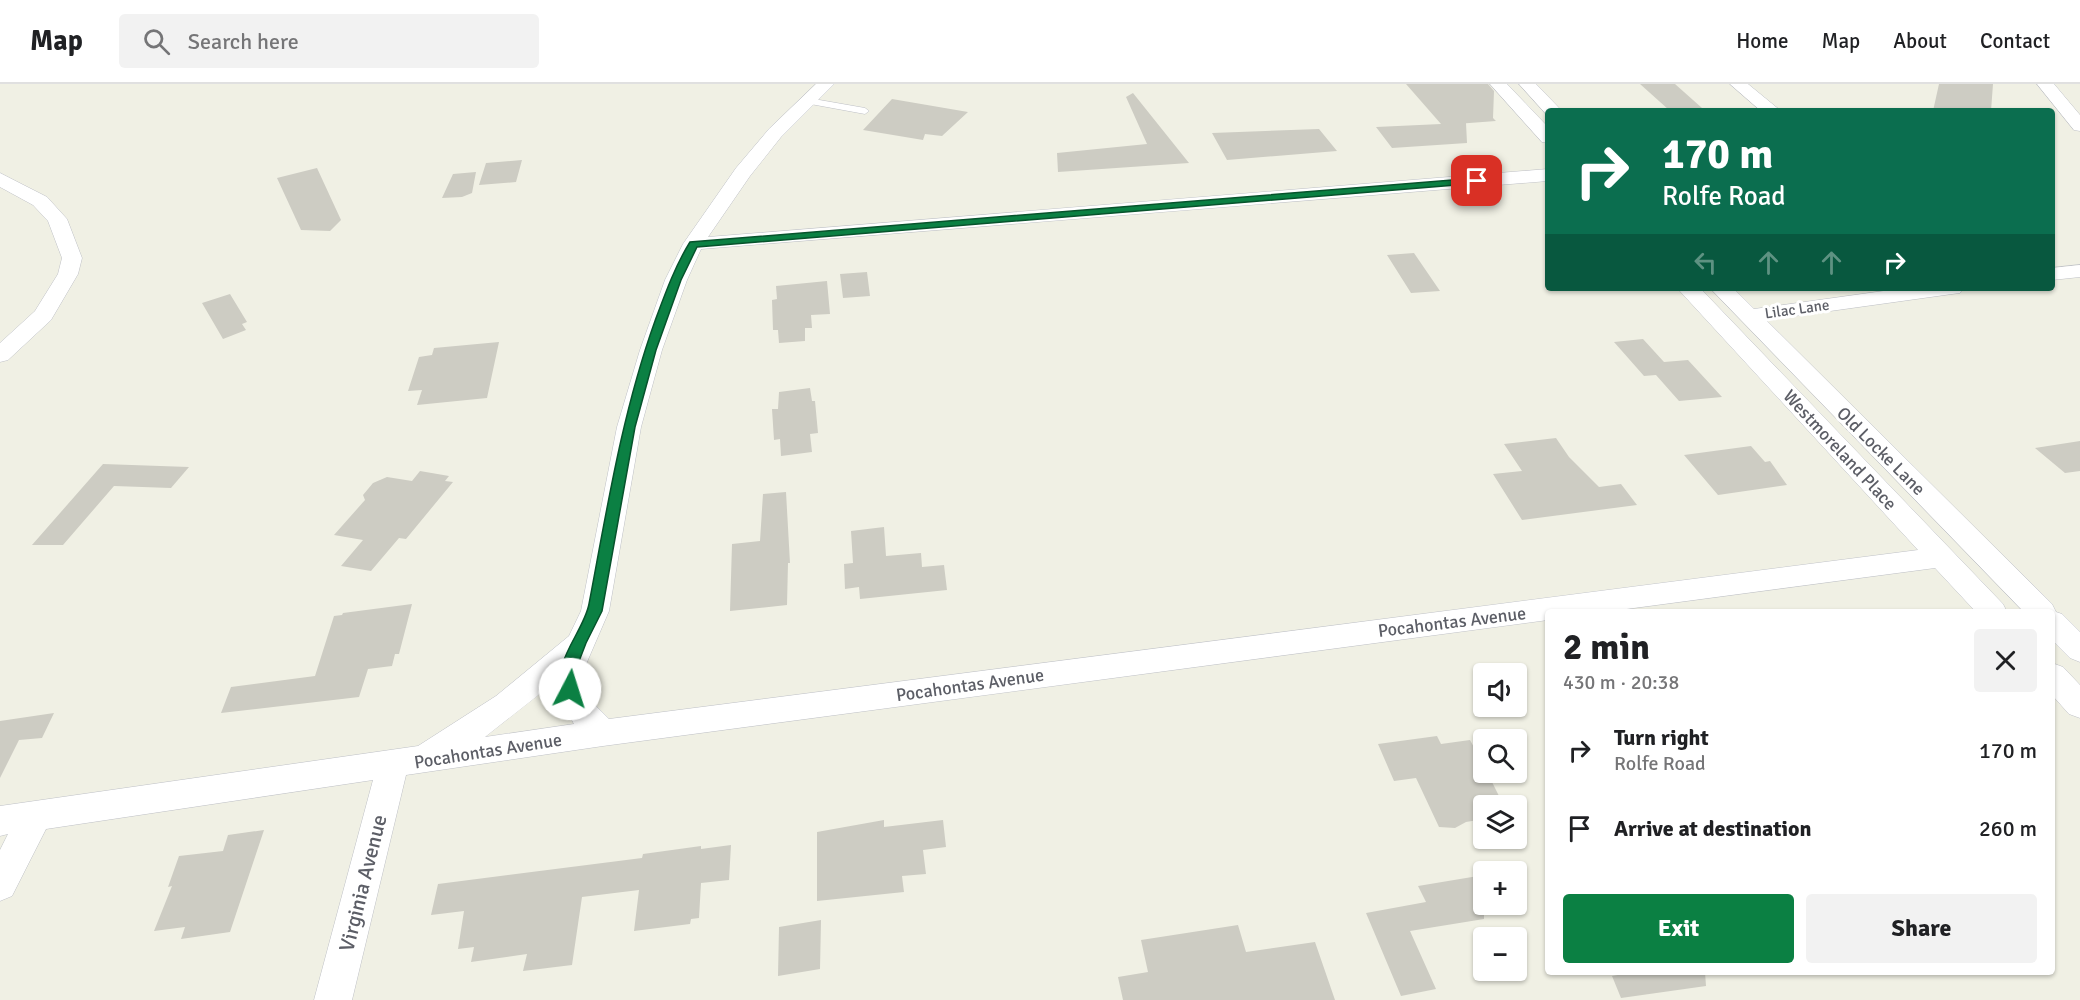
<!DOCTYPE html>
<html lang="en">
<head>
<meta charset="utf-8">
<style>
  :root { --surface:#fff; --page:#f2f2f2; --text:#202124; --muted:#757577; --line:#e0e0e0; --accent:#0b8043 }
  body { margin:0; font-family:Signika,sans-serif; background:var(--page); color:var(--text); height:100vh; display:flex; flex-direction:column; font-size:22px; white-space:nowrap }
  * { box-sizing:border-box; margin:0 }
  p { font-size:20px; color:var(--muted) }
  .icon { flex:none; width:33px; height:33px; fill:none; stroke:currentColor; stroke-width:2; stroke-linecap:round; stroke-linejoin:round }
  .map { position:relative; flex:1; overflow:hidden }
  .drawer { position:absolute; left:1545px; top:525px; width:510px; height:366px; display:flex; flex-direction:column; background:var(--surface); border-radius:6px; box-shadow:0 2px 4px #0004 }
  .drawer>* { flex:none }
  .banner { position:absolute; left:1545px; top:24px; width:510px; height:183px; border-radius:6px; box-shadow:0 2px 4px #0004; background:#0b6e4f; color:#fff; overflow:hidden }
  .controls { position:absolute; left:1473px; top:579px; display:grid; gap:12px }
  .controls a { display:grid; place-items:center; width:54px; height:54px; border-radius:6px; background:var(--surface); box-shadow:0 2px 4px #0004; font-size:30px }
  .pin { position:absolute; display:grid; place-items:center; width:51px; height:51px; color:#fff; margin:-26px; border-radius:12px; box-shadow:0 3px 9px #0006 }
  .me { position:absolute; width:66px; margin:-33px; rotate:5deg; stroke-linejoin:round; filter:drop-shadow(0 0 4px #0008) }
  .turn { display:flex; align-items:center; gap:21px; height:126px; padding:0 18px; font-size:27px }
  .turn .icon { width:78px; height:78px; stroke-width:2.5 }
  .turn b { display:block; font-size:42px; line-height:51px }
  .lanes { display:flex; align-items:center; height:57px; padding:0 18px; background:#0003; justify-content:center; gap:30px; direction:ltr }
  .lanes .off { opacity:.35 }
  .round { display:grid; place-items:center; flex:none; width:63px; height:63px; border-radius:6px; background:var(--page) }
  .headline { display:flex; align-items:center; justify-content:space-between; height:102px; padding:0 18px }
  h1 { font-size:36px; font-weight:700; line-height:45px }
  .button { display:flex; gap:12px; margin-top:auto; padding:12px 18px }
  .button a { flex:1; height:69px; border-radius:6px; background:var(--accent); color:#fff; font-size:24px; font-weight:700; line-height:69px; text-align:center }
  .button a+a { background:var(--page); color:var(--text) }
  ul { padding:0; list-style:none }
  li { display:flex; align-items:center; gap:18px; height:78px; padding:0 18px }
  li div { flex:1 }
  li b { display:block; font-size:22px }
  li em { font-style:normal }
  header { display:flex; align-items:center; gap:36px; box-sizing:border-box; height:84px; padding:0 30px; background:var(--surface); border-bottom:2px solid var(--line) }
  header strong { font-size:28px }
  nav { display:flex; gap:33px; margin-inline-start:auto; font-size:21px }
  .search { width:420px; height:54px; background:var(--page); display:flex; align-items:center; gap:15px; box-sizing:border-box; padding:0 21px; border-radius:6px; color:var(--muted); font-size:22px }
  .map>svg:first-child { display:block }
</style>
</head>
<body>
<header>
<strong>Map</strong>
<div class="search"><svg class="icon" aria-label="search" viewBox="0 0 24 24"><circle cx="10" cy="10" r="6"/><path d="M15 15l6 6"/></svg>Search here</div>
<nav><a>Home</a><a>Map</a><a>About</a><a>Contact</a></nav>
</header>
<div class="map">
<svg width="2080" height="916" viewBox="0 0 2080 916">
  <rect width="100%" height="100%" fill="#f0f0e4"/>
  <path fill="#cdccc3" d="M1406 0H1488L1494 7 1493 34 1496 37 1456 40 1466 39 1467 59 1392 64 1376 43 1441 40Z
    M1640 0H1675L1702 24 1669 26Z
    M1939 0H1993L1991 27H1933Z
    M1133 9 1189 79 1058 88 1057 69 1147 60 1126 13Z
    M892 15 968 28 942 52 925 50 923 56 863 46Z
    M1319 45 1337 67 1227 76 1212 49Z
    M522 76 516 98 479 101 486 79Z
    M317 84 341 136 330 147 301 146 277 94Z
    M476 88 472 109 462 113 442 114 453 90Z
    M1414 169 1440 207 1411 209 1387 171Z
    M867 188 870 212 843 214 840 190Z
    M827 197 830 230 811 231 812 244H805V257L779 259 778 246H773L772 216 777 215 776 202Z
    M230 210 247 238 242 240 246 246 223 255 202 219Z
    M1643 255 1664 278 1688 276 1722 313 1679 317 1656 291 1644 292 1614 258Z
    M499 258 487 314 417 321 422 306 408 307 419 273 432 271 434 264Z
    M810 304 812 317H815L818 349 810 350 812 368 781 372 780 355 774 356 772 325H778L779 308Z
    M1556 354 1569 373 1599 403 1621 400 1637 421 1522 436 1493 390 1522 387 1504 360Z
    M2080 357V387L2065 389 2035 364Z
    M1751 362 1765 378 1770 377 1787 401 1718 411 1684 371Z
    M103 380 189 383 171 404 114 402 63 461H32Z
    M420 387 449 392 445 397 453 398 406 455 399 454 371 487 341 482 363 456 334 451 365 416 363 411 373 399 387 393 412 397Z
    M786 408 790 479H788L787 521 730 527 732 460 760 457 763 410Z
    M884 443 886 472 921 469 922 483 944 481 947 506 860 515 859 503 845 505 844 480 853 479 851 447Z
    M412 520 399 570H395L392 582 368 585 359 613 221 629 231 603 315 592 334 532 342 531 343 529Z
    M54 629 42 654 19 656 0 694V637Z
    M1437 652 1441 660 1470 656 1484 682V688H1487L1501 716 1484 718V735L1466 738 1455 744 1439 743 1416 694 1394 697 1378 660Z
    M884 736V743L943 736 946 763 923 766 926 790 902 792 904 808 817 817V748Z
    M264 746 230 848 181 855 185 843 154 847 172 802 168 803 179 772 223 767 228 751Z
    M731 761 729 796 701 799 699 834 691 835 690 840 634 847 639 806 582 813 572 881 523 887 527 870 471 878 474 863 458 865 464 827 431 831 438 800 642 774 643 770 701 762V765Z
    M1484 791V835L1410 847 1436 905 1401 912 1366 829 1426 818 1418 802Z
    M821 836 820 885 778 892 779 843Z
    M1238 841 1246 868 1315 858 1335 916H1123L1118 893 1148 888 1141 856Z
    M1635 888H1705L1706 902 1621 914 1612 892Z"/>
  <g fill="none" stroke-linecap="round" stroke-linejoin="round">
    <defs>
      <path id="lane" d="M808 14 865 24 869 27 865 30 805 19V15Z"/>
      <path id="street" d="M816 0H834L781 53 750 92 708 153 1548 85V97L701 165 687 196 662 266 641 343 609 527 584 585 585 604 596 622 609 635 1918 466 1677 204H1700L2003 520 2007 528H1976L1935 484 1604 528H1548V536L603 662 406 691 352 916H314L373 696 46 745 12 812 0 817V766L8 750 0 752V722L418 662 496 612 569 552 581 527 617 343 640 266 665 196 683 160 736 84 769 45ZM555 598V605L574 640 485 653Z
        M1490 0H1507L1548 43V59L1542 58Z
        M1519 0H1536L1562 27H1548L1547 31Z
        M1730 0H1748L1781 27H1761Z
        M2037 0H2054L2080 31V47L2074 46Z
        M0 89 47 113 67 135 82 174 78 190 51 236 8 276 0 278V259L35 227 58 190 62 174 48 137 33 121 0 103Z
        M2080 181V193L2052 196V184Z
        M1710 204H1733L1754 225 1905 204H1963L1960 209 1952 210 1766 236 2052 520 2056 528 2062 530 2080 548V578L2070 574 2052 556V528H2024Z
        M2052 579 2063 583 2080 601V634L2069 630 2052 611Z"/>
    </defs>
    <use href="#lane" stroke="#bec0c6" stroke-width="1"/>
    <use href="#street" stroke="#bec0c6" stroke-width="1"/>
    <use href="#lane" fill="#fff" fill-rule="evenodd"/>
    <use href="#street" fill="#fff" fill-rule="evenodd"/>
  </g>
  <path fill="#0b8043" stroke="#07532c" stroke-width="1.5" d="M1477 94 1480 95V99L697 163 681 196 656 266 635 343 602 527 586 559 576 585 577 605 575 610 570 611 564 610C549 580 584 548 589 520 607 425 622 329 655 237 665 210 675 182 690 158Z"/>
  <g text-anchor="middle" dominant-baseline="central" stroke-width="6" stroke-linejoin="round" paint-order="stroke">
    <g font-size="15" fill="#5c5e66" stroke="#fff">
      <text transform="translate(1797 225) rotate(-8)">Lilac Lane</text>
    </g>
    <g font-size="18" fill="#5c5e66" stroke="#fff">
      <text transform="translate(1840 366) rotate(47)">Westmoreland Place</text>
      <text transform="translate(1881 367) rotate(45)">Old Locke Lane</text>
      <text transform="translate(1452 538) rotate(-7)">Pocahontas Avenue</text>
      <text transform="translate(970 601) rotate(-8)">Pocahontas Avenue</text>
      <text transform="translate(488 667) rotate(-9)">Pocahontas Avenue</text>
    </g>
    <g font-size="21" fill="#5c5e66" stroke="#fff">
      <text transform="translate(363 799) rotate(-76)">Virginia Avenue</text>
    </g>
  </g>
</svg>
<div class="controls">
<a><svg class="icon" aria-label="sound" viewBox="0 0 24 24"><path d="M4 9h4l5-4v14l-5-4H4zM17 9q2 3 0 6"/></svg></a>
<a><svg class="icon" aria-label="search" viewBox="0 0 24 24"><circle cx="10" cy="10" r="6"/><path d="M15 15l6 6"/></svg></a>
<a><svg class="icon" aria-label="layers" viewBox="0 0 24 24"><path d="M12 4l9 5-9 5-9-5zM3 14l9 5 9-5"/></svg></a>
<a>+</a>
<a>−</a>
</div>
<div class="pin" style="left:1477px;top:97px;background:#d93025"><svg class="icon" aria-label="arrive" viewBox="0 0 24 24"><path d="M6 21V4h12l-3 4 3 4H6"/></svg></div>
<svg class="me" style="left:570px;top:605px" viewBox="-20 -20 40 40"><circle r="19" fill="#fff"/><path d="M0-13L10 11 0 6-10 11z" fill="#0b8043"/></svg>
<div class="banner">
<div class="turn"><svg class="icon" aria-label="right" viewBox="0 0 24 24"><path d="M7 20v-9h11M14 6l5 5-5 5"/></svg><div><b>170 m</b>Rolfe Road</div></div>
<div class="lanes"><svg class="icon off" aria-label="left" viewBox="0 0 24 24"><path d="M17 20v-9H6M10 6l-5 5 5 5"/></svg><svg class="icon off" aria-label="ahead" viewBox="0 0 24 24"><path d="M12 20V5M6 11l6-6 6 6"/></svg><svg class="icon off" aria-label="ahead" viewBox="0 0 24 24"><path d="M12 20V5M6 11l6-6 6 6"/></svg><svg class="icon" aria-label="right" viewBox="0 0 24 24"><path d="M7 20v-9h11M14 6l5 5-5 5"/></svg></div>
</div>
<section class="drawer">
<div class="headline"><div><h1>2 min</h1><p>430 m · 20:38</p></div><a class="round"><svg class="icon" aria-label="close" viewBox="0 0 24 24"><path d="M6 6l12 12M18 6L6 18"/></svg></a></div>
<ul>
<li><svg class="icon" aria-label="right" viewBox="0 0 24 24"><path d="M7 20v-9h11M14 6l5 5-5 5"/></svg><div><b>Turn right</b><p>Rolfe Road</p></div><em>170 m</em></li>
<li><svg class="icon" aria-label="arrive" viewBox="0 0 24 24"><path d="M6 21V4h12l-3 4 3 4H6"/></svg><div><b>Arrive at destination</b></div><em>260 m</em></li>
</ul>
<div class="button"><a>Exit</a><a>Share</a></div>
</section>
</div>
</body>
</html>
